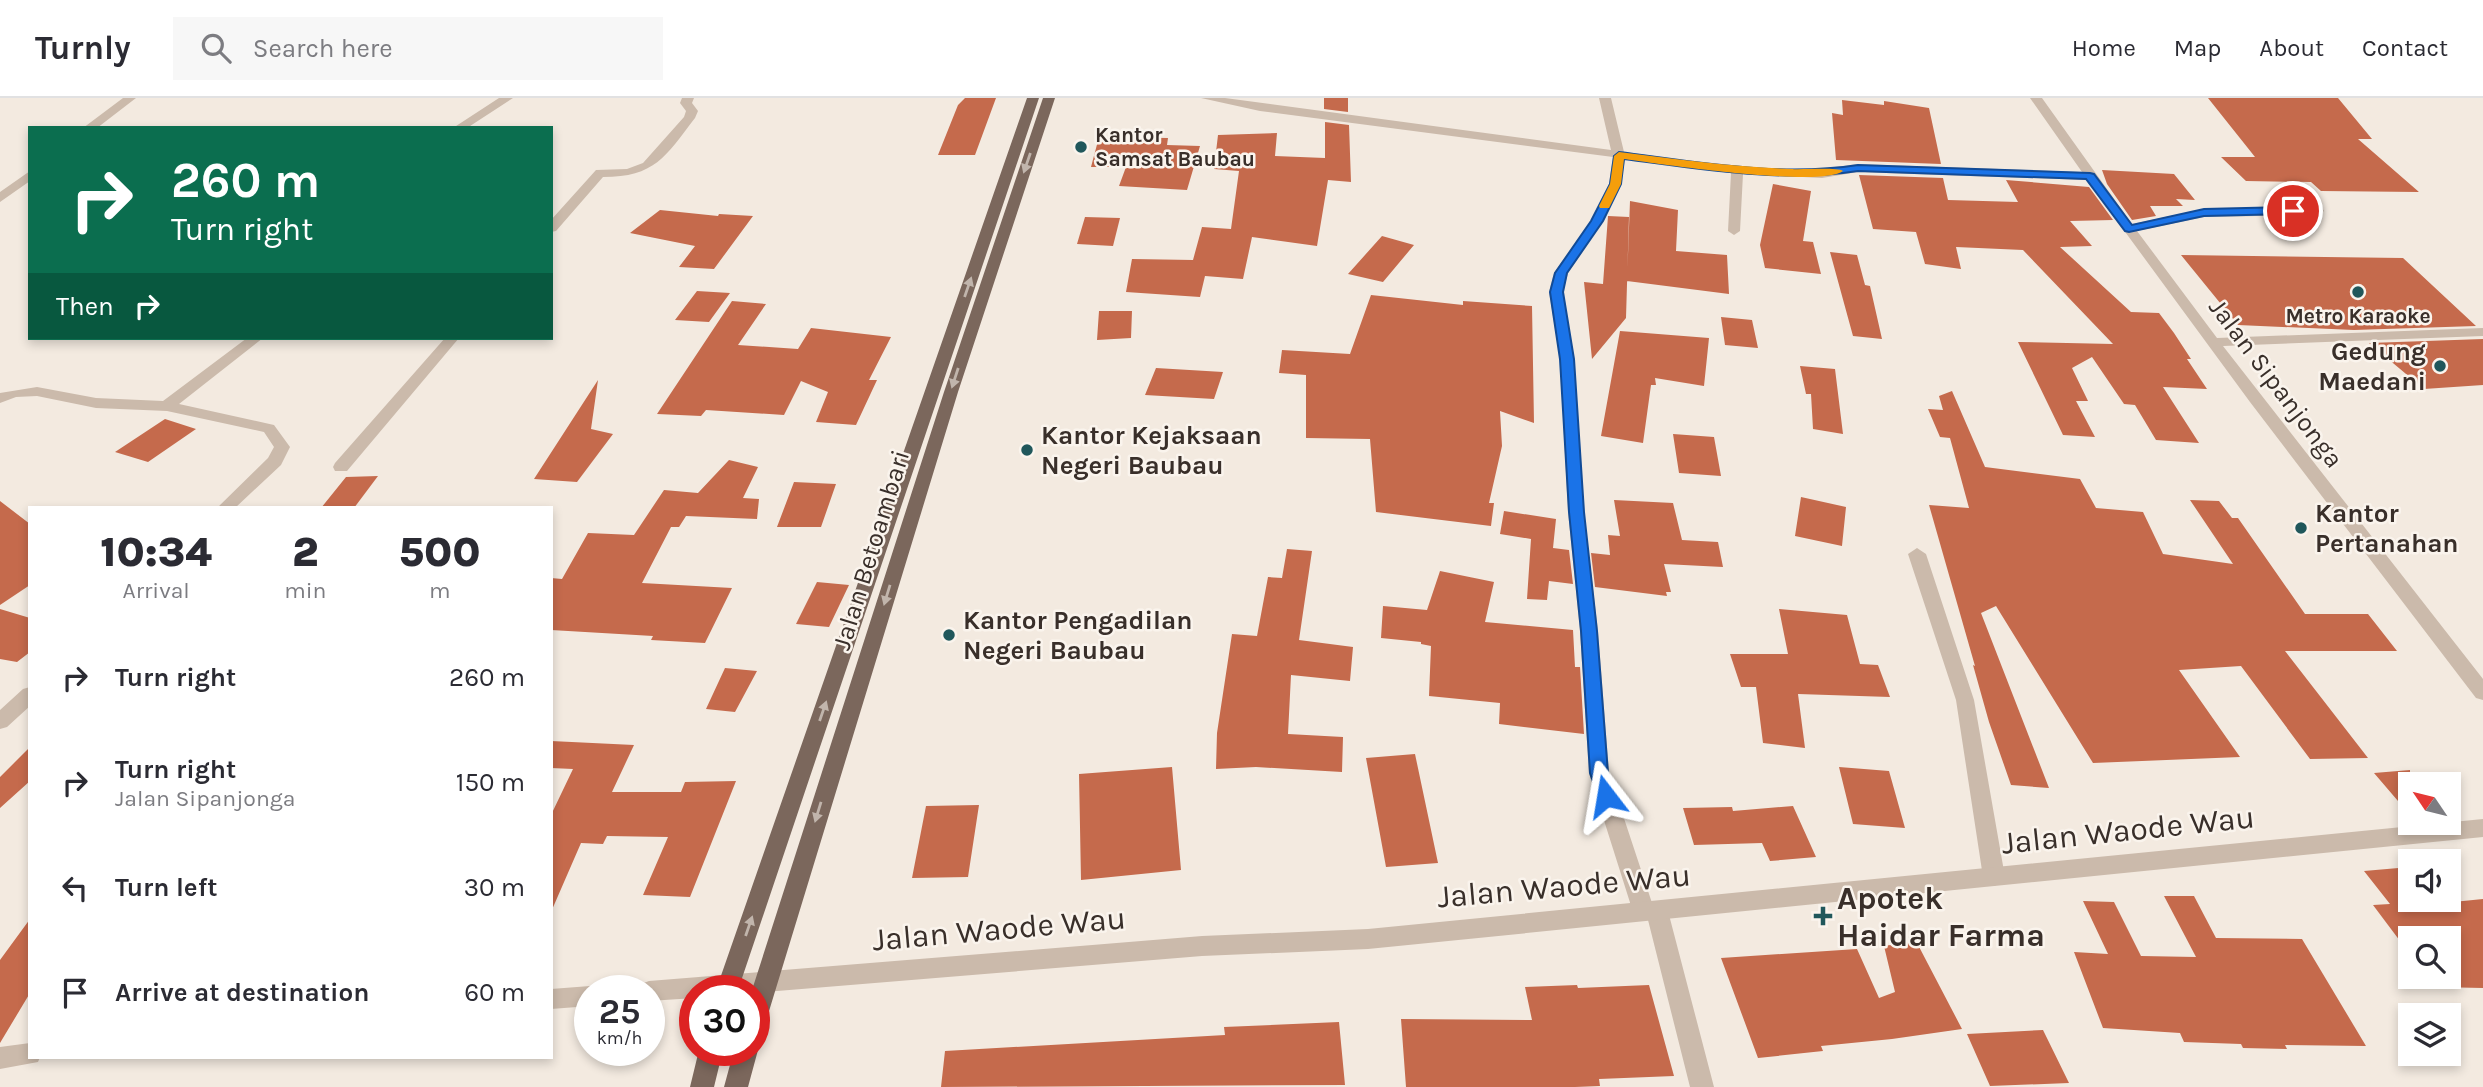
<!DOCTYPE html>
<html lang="en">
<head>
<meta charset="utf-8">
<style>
  :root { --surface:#fff; --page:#f7f7f7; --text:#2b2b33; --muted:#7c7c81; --line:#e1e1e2 }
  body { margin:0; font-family:Karla,sans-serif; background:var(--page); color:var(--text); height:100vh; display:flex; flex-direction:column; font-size:26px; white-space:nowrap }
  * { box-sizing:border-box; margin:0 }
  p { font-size:23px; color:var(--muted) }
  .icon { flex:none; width:38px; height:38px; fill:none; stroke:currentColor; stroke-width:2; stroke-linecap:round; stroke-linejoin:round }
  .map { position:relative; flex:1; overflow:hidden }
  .panel { position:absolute; left:28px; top:408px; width:525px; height:553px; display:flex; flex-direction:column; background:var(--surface); border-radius:0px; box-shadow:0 4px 10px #0003 }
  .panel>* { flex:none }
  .top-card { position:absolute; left:28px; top:28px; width:525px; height:214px; border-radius:0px; box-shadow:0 4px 10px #0003; background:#0b6e4f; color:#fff; overflow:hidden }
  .needle { width:46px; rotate:305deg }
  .tools { position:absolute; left:2398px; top:674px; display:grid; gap:14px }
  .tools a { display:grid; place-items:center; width:63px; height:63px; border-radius:0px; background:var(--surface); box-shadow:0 4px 10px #0003; font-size:35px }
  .speed { position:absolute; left:574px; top:877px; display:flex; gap:14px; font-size:35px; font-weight:700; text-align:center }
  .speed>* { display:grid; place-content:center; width:91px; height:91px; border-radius:50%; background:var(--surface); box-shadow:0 4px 10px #0003; line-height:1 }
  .speed small { font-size:18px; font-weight:400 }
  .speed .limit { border:10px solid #d22; background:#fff; color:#111 }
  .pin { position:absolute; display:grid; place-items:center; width:60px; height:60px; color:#fff; margin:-30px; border:4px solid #fff; border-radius:50%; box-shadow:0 2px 7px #0007 }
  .me { position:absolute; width:77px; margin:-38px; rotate:346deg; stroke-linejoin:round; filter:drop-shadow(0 0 5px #0008) }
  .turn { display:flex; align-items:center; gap:24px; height:147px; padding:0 28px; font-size:32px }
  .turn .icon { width:91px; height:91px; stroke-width:2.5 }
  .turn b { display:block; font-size:49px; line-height:60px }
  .then { display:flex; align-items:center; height:66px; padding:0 28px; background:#0003; gap:14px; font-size:26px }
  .eta { display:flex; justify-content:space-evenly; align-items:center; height:119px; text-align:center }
  .eta b { font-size:42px; font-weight:800; line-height:49px }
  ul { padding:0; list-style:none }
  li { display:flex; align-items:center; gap:21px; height:105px; padding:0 28px }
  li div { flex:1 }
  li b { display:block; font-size:26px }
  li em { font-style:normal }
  header { display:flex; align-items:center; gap:42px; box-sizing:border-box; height:98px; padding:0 35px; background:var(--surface); border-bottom:2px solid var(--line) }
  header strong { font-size:33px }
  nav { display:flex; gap:38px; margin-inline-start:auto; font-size:24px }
  .search { width:490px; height:63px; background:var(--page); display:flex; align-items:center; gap:18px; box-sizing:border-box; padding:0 24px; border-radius:0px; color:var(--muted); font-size:26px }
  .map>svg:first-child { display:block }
</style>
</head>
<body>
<header>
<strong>Turnly</strong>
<div class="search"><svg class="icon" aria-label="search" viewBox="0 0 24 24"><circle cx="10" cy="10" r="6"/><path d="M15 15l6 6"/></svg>Search here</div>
<nav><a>Home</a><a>Map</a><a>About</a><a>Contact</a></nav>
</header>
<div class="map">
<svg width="2483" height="989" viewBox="0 0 2483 989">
  <rect width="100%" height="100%" fill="#f3eae0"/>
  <path fill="#c56a4c" d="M965 0H996L975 57H938L958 7Z
    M1324 0H1348V14L1324 11Z
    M2208 0H2338L2372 41H2358L2419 94 2321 93 2311 84 2246 83 2221 59H2255Z
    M1842 2 1884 7V3L1929 10 1941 66 1836 62 1832 15 1843 17Z
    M1325 24 1349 27 1351 84 1328 82 1317 148 1252 139 1243 181 1205 178 1200 199 1126 194 1132 161 1193 162 1202 129 1231 131 1239 73 1214 71 1218 37 1277 35 1275 58 1325 60Z
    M1099 39 1168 40 1167 47 1200 48 1187 92 1119 88 1126 69H1091Z
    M2102 72 2174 76 2195 102 2176 101 2183 108H2150L2156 118 2132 122 2107 86Z
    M1859 77 1943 80 1948 102 2018 104 2006 82 2089 89 2113 122 2070 123 2092 148 2060 149 2131 214 2159 215 2174 235 2191 261H2187L2207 291 2163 289 2199 345 2156 342 2135 307 2124 306 2092 259 2072 270 2088 303H2076L2095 339 2063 337 2018 244 2113 246 2023 152 1956 149 1961 171 1925 166 1916 134 1873 131Z
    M1773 86 1811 93 1803 143 1813 144 1821 176 1765 170 1760 147Z
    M1630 103 1678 112 1676 153 1727 157 1729 196 1627 183Z
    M660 112 718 118 719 116 753 118 714 171 679 169 695 148 630 135Z
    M1608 118 1629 119 1626 220 1592 261 1584 184 1603 186Z
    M1085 119 1120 120 1113 148 1077 146Z
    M1382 138 1414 147 1383 184 1348 176Z
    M1830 154 1857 157 1865 187 1870 188 1882 241 1853 238Z
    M2181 157 2403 160 2476 228 2354 232 2238 227Z
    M697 193 730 195 709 224 675 222Z
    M1371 197 1463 207V203L1532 208 1534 325 1500 313 1502 348 1489 405H1494L1491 428 1376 414 1370 341 1306 340V277L1279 275 1282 252 1350 256Z
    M732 203 766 206 738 247 798 251 811 230 891 239 869 282H877L856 327 816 324 828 294 801 283 784 317 706 312 701 318 657 316Z
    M1099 213H1132L1131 240 1097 242Z
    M1721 219 1752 222 1758 250 1725 247Z
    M1620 233 1709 240 1704 288 1655 280 1656 287H1651L1643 345 1601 338Z
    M2483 241V287L2424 291 2369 245Z
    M1800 268 1835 271 1843 336 1813 331 1811 296H1806Z
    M1156 270 1223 274 1214 301 1145 297Z
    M598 282 591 331 613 336 577 384 534 381Z
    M1952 293 1985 369 2080 381 2096 410 2143 414 2163 456 2233 466 2190 402 2219 403 2232 420H2238L2305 516H2368L2397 553H2285L2368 660 2310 661 2241 568 2179 572 2240 659 2093 665 1996 508 1981 515 2049 690 2011 687 1989 624 1973 567 1975 568 1929 407 1969 410 1950 340 1940 339 1928 311 1943 312 1939 298Z
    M165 321 196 331 148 364 115 354Z
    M1673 336 1714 339 1721 378 1679 375Z
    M729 362 758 369 743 400 759 401 757 421 686 418 679 429H671L642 485 732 490 705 545 651 542 653 538 551 532V480L562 481 588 435 634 437 664 392 698 395Z
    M378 378 354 410H321L346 379Z
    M794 384 836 386 821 429H777Z
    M1801 399 1846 409 1842 448 1795 438Z
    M1614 402 1673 405 1682 442 1718 444 1723 469 1664 466 1671 494H1666L1667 498 1595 489 1591 455 1610 457 1608 437 1620 438Z
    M0 403 30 426V487L0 507Z
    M1504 413 1556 421 1553 450 1569 452 1573 486 1549 483 1547 502 1527 501 1531 441 1500 436Z
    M1287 451 1312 453 1299 542 1353 549 1350 583 1291 577 1288 636 1343 639 1342 674 1256 669 1216 671 1217 635 1232 536 1257 538 1268 479 1282 480Z
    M1440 473 1494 484 1485 524 1573 532 1575 569H1580L1584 636 1499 626 1500 605 1429 598 1431 548 1421 546V544L1381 540 1383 508 1427 512Z
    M817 484 849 487 829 529 796 526Z
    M0 511 30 520V554L17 564 0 561Z
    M1779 511 1847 517 1860 566 1878 567 1890 599 1798 596 1805 650 1763 645 1756 589H1741L1730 556H1788Z
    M725 570 757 573 735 614 706 611Z
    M551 643 634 647 612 694H681L685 684 736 683 690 799 643 797 668 739 607 738 603 746 581 745 551 814V717L573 671 551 670Z
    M30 649V683L0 710V679Z
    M1415 656 1438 765 1386 769 1366 660Z
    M1172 669 1181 772 1081 782 1079 676Z
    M1839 669 1889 673 1905 730 1853 726Z
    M2410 672V717L2374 675Z
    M979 707 968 779 912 780 926 708Z
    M1793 708 1816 759 1770 763 1762 745 1694 747 1683 710 1732 709 1733 713Z
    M2410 769V802H2419L2423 807 2483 801V890L2436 889 2428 878H2448V840H2410V851H2406L2373 807 2390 806 2364 773Z
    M2164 798H2194L2216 840 2302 841 2366 948 2285 947 2287 951 2243 950 2241 946 2184 944 2180 935 2103 930 2074 854 2108 856 2083 803 2114 804 2141 858 2196 859Z
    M30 821V895L0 945V862Z
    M1916 843 1962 931 1892 941 1821 948 1823 953 1758 960 1721 860 1857 851 1879 900 1895 894 1884 848Z
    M1577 887 1578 890 1649 887 1674 978 1599 981 1600 988 1575 989H1406L1401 921 1532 922 1525 889Z
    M1339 924 1345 987 941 989 945 953 1225 937 1224 929Z
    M2043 932 2069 985 1990 988 1967 936Z"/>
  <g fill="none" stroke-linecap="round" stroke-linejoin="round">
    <path fill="#cbbaab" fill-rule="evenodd" d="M499 0H513L467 30H453Z
      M682 0H694L692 5 698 13 695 20C665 59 655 79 603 79L556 133 551 134V122L596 72 627 71 643 65 684 19 686 13 680 5Z
      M1201 0H1225L1611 52 1599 0H1611L1624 54C1701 64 1781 79 1858 66L2082 74 2030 0H2042L2132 126 2204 111 2322 110 2324 113 2318 117 2204 119 2137 133 2217 240 2483 230V238L2223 248 2483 581V602L2476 600 2250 304 2087 82 1858 74 1822 80 1743 76 1740 133 1734 137 1728 133 1731 75 1625 61 1621 86 1603 123 1568 175 1563 194 1574 261 1584 414 1598 533 1609 675 1652 805 1657 804 1665 806 1668 813 1714 989H1690L1648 822 1636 821 1633 814 1589 675 1580 533 1568 414 1560 261 1549 194 1554 175 1591 123 1609 86 1613 59 1260 13Z
      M247 240H263L179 306 274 327 290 349 281 367 235 410H217L268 360 274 349 264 334 167 313 96 310 37 298 16 299 0 305V295L37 289 96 300 163 303Z
      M445 240H459L347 373H335L333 369 335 365Z
      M1917 450 1926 456 1974 602 2005 779 2001 785 1994 788 1987 785 1983 779 1956 602 1908 456Z
      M30 589V608L7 629 0 631V612L23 591Z"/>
    <path fill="#cbbaab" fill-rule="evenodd" d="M123 0H136L97 30H83Z
      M30 73V83L0 104V94Z
      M2483 721V739L1368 851 1202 858 754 895V892H695V900L649 903V892H638L641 886 649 883 1202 838 1368 831Z
      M590 888 599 892H590V908L551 911V891Z
      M30 945V959H40L38 964 0 971V949Z"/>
    <path fill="#7b675c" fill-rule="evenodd" d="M1027 0H1039L738 892H716Z
      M1043 0H1055L958 294 766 923 762 931 754 934 752 892 944 294Z
      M754 944 758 952 748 989H724L734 952H754Z
      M699 952H723L714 989H690Z"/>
  </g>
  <defs><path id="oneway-solid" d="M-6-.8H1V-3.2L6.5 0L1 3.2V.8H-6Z" transform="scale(1.75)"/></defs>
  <g fill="#c1b5ac">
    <use href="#oneway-solid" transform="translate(1027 65) rotate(109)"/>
    <use href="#oneway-solid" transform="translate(968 189) rotate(-71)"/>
    <use href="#oneway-solid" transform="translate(955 280) rotate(108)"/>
    <use href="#oneway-solid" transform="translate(887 497) rotate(107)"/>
    <use href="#oneway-solid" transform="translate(823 613) rotate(-71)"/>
    <use href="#oneway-solid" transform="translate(818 714) rotate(107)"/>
    <use href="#oneway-solid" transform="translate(749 828) rotate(-71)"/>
  </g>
  <path fill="#1a73e8" stroke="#114b97" stroke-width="2" d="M1619 54C1698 64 1779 79 1858 67L2090 75 2094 76 2132 127 2204 111 2293 109 2299 113 2293 116 2204 118 2129 134 2125 133 2086 81 1858 73C1781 85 1702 71 1624 61L1621 86 1603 123 1567 175 1563 194 1574 261 1584 414 1597 533 1608 675 1615 698 1613 704 1606 706 1600 704 1590 675 1581 533 1569 414 1560 261 1550 194 1555 175 1591 123 1610 86 1614 58Z"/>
  <path fill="#f59e0b" d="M1619 54C1676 61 1733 69 1791 71 1802 72 1837 69 1843 73 1821 90 1660 66 1624 61L1621 86 1609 110H1600L1599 108 1610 86 1614 58Z"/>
  <g fill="#20575b" stroke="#faf4ed" stroke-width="2.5">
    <circle cx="1081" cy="49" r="7"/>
    <circle cx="2358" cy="194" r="7"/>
    <circle cx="2440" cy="268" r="7"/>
    <circle cx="1027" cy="352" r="7"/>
    <circle cx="2301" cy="430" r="7"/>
    <circle cx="949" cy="537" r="7"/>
    <path d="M1819.5 807.5h7v7h7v7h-7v7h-7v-7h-7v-7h7z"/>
  </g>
  <g text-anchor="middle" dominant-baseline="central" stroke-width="5" stroke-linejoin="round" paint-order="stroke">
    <g font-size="21" font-weight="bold" fill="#392f2a" stroke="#faf4ed" text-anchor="start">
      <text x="1095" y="37">Kantor<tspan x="1095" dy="24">Samsat Baubau</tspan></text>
      <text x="2358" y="218" text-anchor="middle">Metro Karaoke</text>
    </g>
    <g font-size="26" font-weight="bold" fill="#392f2a" stroke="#faf4ed" text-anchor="start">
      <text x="2426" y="253" text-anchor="end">Gedung<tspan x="2426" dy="30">Maedani</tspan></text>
      <text x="1041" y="337">Kantor Kejaksaan<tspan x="1041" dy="30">Negeri Baubau</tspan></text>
      <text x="2315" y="415">Kantor<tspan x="2315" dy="30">Pertanahan</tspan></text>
      <text x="963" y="522">Kantor Pengadilan<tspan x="963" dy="30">Negeri Baubau</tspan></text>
    </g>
    <g font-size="26" fill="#392f2a" stroke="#faf4ed">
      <text transform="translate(2276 285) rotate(53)">Jalan Sipanjonga</text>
      <text transform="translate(871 452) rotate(-73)">Jalan Betoambari</text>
    </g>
    <g font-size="32" fill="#392f2a" stroke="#faf4ed">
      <text transform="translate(2128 732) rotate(-6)">Jalan Waode Wau</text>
      <text transform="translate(1564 788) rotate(-5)">Jalan Waode Wau</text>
      <text transform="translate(999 831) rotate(-5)">Jalan Waode Wau</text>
    </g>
    <g font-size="32" font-weight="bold" fill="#392f2a" stroke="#faf4ed" text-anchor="start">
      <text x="1837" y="800">Apotek<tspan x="1837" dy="37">Haidar Farma</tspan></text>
    </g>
  </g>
</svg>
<div class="tools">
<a><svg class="needle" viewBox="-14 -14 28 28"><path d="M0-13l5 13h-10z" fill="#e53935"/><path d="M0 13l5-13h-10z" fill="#7c7c81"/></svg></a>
<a><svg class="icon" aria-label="sound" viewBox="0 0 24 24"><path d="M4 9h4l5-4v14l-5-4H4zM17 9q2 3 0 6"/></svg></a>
<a><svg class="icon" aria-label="search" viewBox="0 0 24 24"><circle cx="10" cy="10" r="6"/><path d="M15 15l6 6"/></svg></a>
<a><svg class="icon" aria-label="layers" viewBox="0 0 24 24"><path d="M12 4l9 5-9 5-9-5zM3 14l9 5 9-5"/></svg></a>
</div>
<div class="speed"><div>25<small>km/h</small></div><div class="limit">30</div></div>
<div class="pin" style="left:2293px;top:113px;background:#d93025"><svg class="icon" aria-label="arrive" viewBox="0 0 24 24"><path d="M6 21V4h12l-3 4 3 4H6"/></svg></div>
<svg class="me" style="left:1606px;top:698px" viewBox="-20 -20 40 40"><path d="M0-17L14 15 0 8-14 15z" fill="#1a73e8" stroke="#fff" stroke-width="4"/></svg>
<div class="top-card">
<div class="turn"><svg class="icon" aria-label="right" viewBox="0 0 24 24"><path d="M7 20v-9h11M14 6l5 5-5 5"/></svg><div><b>260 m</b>Turn right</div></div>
<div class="then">Then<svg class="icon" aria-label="right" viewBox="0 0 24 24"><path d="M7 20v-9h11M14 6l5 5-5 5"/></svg></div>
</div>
<section class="panel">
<div class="eta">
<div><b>10:34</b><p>Arrival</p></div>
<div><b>2</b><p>min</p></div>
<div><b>500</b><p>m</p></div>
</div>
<ul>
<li><svg class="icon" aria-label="right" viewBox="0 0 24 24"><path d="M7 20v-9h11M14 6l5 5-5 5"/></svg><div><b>Turn right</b></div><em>260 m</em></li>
<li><svg class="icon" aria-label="right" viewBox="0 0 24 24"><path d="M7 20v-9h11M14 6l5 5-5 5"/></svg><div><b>Turn right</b><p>Jalan Sipanjonga</p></div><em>150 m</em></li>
<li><svg class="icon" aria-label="left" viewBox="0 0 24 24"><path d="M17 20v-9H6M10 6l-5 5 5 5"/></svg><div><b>Turn left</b></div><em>30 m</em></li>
<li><svg class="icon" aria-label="arrive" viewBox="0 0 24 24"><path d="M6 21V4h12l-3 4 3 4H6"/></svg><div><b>Arrive at destination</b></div><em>60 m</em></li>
</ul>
</section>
</div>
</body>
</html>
